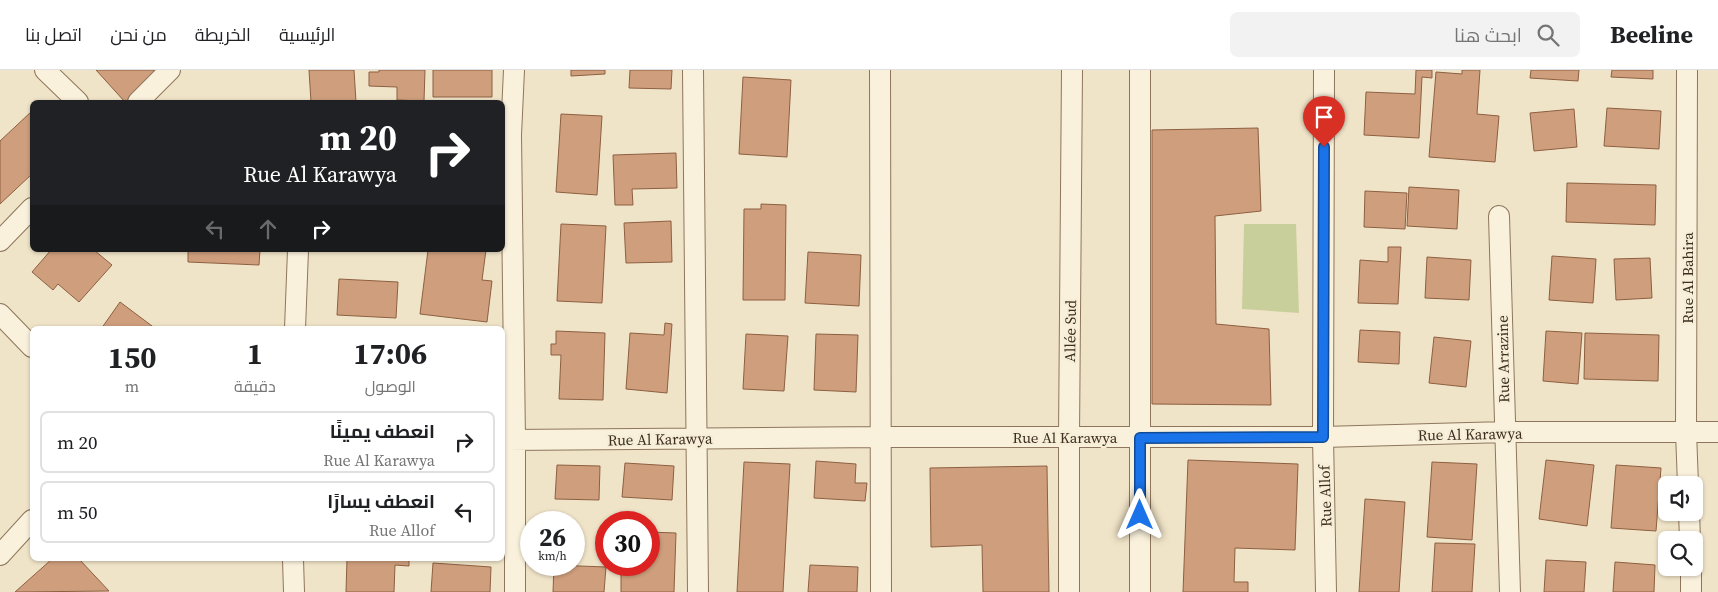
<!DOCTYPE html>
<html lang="ar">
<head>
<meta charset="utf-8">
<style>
  :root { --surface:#fff; --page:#f2f2f2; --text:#202124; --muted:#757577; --line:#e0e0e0 }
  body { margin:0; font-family:"Source Serif 4",Cairo,serif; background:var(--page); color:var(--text); direction:rtl; height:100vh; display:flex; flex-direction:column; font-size:19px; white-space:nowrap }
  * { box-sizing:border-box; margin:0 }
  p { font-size:16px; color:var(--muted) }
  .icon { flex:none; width:28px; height:28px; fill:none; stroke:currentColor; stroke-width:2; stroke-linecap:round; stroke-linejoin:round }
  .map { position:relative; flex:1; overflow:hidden; direction:ltr }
  .sheet { position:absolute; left:30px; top:256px; width:475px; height:235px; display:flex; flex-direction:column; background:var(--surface); border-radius:8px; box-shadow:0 1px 4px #0004; direction:rtl }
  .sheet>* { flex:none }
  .banner { position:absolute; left:30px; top:30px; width:475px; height:152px; border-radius:8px; box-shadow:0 1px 4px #0004; direction:rtl; background:#202124; color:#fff; overflow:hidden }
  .fabs { position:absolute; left:1658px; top:406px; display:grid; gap:10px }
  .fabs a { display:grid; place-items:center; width:45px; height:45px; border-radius:8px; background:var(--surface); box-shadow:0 1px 4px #0004; font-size:25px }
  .speed { position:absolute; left:520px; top:441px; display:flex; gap:10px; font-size:25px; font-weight:700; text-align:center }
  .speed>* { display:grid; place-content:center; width:65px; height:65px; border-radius:50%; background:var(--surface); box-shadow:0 1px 4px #0004; line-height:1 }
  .speed small { font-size:12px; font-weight:400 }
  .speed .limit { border:8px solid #d22; background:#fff; color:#111 }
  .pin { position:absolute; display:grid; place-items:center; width:42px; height:42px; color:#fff; margin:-51px -21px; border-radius:50% 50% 50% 0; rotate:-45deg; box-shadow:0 0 5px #0007 }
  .pin .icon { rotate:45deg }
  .me { position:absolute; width:55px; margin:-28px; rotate:0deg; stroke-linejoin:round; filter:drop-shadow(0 0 4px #0008) }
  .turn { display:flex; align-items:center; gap:18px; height:105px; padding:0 25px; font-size:22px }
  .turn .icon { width:65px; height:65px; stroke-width:2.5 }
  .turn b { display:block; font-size:35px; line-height:42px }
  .lanes { display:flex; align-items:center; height:48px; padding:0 25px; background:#0003; justify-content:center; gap:25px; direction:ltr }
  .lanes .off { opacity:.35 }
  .eta { display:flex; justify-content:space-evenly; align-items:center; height:85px; text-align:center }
  .eta b { font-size:30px; font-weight:700; line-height:35px }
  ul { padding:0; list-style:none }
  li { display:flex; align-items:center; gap:15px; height:62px; margin:0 10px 8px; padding:0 15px; border:2px solid var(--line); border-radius:8px }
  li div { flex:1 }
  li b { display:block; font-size:19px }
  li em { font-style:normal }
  header { display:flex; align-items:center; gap:30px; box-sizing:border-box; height:70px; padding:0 25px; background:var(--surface); border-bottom:1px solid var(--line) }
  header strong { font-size:24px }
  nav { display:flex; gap:28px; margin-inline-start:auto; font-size:18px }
  .search { width:350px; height:45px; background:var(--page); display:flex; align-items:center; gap:12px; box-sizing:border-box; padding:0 18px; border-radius:8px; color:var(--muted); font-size:19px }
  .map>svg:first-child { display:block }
</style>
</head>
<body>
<header>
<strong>Beeline</strong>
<div class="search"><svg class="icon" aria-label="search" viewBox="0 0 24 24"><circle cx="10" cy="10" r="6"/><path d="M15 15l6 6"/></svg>ابحث هنا</div>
<nav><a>الرئيسية</a><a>الخريطة</a><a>من نحن</a><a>اتصل بنا</a></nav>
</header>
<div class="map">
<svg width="1718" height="522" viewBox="0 0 1718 522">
  <rect width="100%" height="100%" fill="#f0e4c8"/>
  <path fill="#c9cf9b" d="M1244 154H1296L1299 243 1242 239Z"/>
  <path fill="#cf9f7d" stroke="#8d5f41" d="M96 0H153L161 8 137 32H125Z
    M309 0H354L356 32H311Z
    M379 0H425L424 31 397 30V17L369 16V2H379Z
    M433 0H492V27H433Z
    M571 0H605V4L571 6Z
    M630 0H672L671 19 629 18Z
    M1416 0H1432V8L1422 7 1419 68 1364 65 1366 22 1415 24Z
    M1462 0H1480L1477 44 1499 46 1495 92 1429 87 1436 2 1462 4Z
    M1531 0H1579L1578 11 1530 8Z
    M1612 0H1653V9L1611 7Z
    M743 7 791 10 787 87 739 84Z
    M1607 38 1661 41 1659 79 1604 76Z
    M1574 39 1577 77 1534 81 1530 43Z
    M32 41V104L0 134V71Z
    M561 44 602 46 597 125 556 122Z
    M1258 58 1261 141 1215 146 1216 254 1269 259 1271 335 1152 334V60Z
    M676 83 677 118 632 119 633 135H615L613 85Z
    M1567 113 1656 115 1655 155 1566 152Z
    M1409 117 1459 120 1457 159 1407 156Z
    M1365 121 1407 123 1405 159 1364 157Z
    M761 134 786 135 785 230H743L744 139H761Z
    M671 151 672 192 626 193 624 153Z
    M561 154 606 156 602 233 557 231Z
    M1388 177H1401L1398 234 1358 233 1360 190 1388 192Z
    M51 180H94L112 195 79 232 58 214 53 220 32 202Z
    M188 180H260L259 195 188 192Z
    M428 180H486L482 210 492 211 487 252 420 244Z
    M808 182 861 185 859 236 805 233Z
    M1552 186 1596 189 1593 233 1549 230Z
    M1427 187 1471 190 1469 230 1425 228Z
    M1650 188 1652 228 1616 230 1614 189Z
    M339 209 398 212 396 248 337 245Z
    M120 232 156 259H101Z
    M665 253 672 254 667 323 626 319 630 263 664 265Z
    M1360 260 1400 262 1399 294 1358 292Z
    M556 261 605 263 603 330 559 329 561 285H551V274H556Z
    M1546 261 1582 263 1578 314 1543 311Z
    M1585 263 1659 265 1658 311 1584 309Z
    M746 264 788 266 784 321 743 319Z
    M816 264 858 265 856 322 814 320Z
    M1434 267 1471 271 1466 317 1429 313Z
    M1188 390 1298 394 1295 480 1235 478 1234 512H1248V522H1183Z
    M1546 390 1594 395 1587 456 1539 449Z
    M816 391 856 394 855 413H867L865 431 814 428Z
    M744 392 790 394 783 522H737Z
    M1432 392 1477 394 1472 470 1427 467Z
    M625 393 674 396 672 430 622 427Z
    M557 395 600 396 599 430 555 429Z
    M1616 395 1661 398 1656 461 1611 458Z
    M1047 396 1049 522H983L982 475 931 477 930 398Z
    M1365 429 1405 432 1399 522H1359Z
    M649 462 676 463 674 522H621V495H649Z
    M1435 473 1475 474 1472 522H1432Z
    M52 489H79L109 521 15 522Z
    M347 489H409V496L395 495 394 522H346Z
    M1546 490 1586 492 1584 522H1544Z
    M1615 492 1655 495 1654 522H1613Z
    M433 493 491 497 490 522H431Z
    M554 495 606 497 604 522H553Z
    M810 495 858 497 857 522H808Z"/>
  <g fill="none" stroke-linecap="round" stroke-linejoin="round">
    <defs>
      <path id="street" d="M45 0 78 32
        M514 0 511 65 515 370V522
        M693 0 698 522
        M880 0 881 522
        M1324 0 1323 367 1326 522
        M1687 0 1686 362 1688 415
        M138 32 170 0
        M1499 146 1510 522
        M0 171 32 138
        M0 244 32 277
        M295 259 298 180
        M502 370 881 367H1323L1505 362H1718
        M1689 442 1690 470
        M0 485 32 450
        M293 489 294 522
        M1691 498V522
        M1069 522V367L1072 0
        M1140 522V0"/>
    </defs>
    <use href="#street" stroke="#8d765c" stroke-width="22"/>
    <use href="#street" stroke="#faf1dc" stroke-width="20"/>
  </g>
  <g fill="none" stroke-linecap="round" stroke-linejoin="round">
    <defs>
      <path id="route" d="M1140 445V368L1323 367 1324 77"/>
    </defs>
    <use href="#route" stroke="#114b97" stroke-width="12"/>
    <use href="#route" stroke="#1a73e8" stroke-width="9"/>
  </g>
  <g text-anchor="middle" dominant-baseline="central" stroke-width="5" stroke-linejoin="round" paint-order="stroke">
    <g font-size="15" fill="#3d2e20" stroke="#f7eed8">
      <text transform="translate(1687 208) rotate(-90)">Rue Al Bahira</text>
      <text transform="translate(1070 261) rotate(-89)">Allée Sud</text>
      <text transform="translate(1503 289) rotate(-91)">Rue Arrazine</text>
      <text transform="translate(1470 364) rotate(-1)">Rue Al Karawya</text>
      <text x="1065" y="367">Rue Al Karawya</text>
      <text transform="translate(660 369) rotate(-1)">Rue Al Karawya</text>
      <text transform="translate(1325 426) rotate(-92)">Rue Allof</text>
    </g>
  </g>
</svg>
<div class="fabs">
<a><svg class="icon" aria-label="sound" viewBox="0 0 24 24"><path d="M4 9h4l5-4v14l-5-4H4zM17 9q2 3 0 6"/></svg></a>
<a><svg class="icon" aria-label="search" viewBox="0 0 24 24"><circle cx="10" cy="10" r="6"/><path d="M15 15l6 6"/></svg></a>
</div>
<div class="speed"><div>26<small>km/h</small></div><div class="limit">30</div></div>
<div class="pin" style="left:1324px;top:77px;background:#d93025"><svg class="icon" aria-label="arrive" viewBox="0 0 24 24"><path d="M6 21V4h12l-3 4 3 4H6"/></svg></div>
<svg class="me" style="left:1140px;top:445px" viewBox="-20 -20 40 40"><path d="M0-17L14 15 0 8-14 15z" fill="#1a73e8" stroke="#fff" stroke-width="4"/></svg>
<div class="banner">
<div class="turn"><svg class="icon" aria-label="right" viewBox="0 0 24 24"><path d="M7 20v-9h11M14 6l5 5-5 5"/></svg><div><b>20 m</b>Rue Al Karawya</div></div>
<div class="lanes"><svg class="icon off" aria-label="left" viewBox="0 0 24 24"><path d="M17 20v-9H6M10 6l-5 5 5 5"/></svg><svg class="icon off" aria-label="ahead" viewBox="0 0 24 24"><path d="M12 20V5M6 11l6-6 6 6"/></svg><svg class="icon" aria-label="right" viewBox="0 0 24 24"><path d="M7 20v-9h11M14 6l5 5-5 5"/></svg></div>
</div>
<section class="sheet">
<div class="eta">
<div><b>17:06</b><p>الوصول</p></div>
<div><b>1</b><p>دقيقة</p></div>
<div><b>150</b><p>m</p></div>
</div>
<ul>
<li><svg class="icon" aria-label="right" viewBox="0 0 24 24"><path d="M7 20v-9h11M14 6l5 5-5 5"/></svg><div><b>انعطف يمينًا</b><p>Rue Al Karawya</p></div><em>20 m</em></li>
<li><svg class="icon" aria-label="left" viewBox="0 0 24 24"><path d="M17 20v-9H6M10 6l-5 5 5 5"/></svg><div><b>انعطف يسارًا</b><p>Rue Allof</p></div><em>50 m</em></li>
</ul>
</section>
</div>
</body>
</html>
